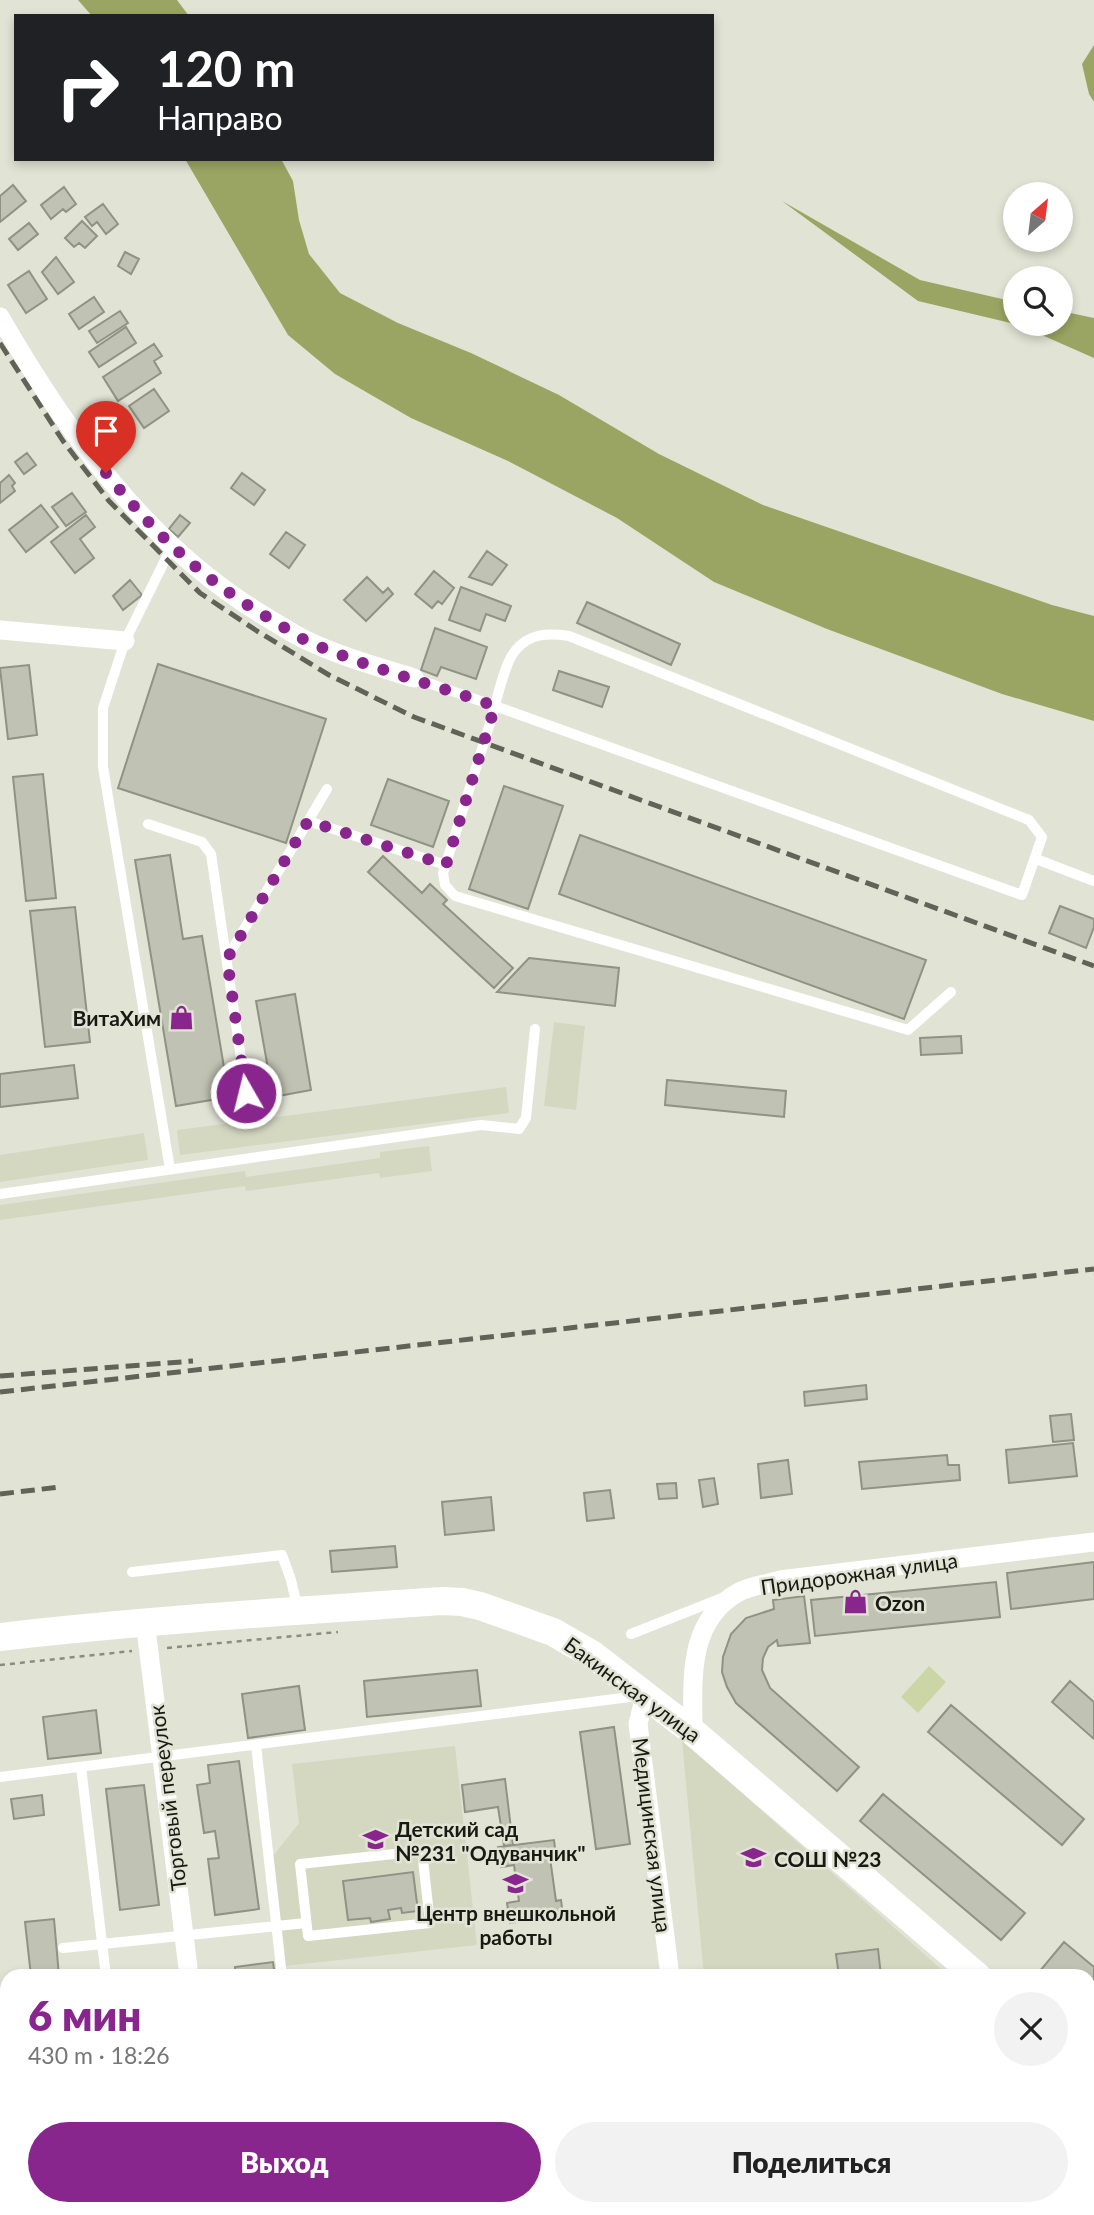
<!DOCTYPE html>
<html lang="ru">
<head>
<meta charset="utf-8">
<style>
  :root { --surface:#fff; --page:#f2f2f2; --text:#222; --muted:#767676; --accent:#89268e }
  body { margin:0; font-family:Lato,sans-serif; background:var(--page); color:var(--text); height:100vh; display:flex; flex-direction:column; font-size:26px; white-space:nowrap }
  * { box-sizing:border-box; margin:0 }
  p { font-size:23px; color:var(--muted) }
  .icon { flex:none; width:38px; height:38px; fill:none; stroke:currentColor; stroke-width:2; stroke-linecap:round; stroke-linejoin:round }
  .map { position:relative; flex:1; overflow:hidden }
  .sheet { position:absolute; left:0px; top:1969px; width:1096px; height:247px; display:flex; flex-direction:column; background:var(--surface); border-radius:21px 21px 0 0; box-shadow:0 4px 10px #0003 }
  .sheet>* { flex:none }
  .hud { position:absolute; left:14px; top:14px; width:700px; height:147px; border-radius:0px; box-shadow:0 4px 10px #0003; background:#202124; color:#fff; overflow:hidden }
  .needle { width:46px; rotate:28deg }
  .tools { position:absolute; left:1003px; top:182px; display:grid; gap:14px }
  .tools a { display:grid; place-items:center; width:70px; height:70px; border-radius:50%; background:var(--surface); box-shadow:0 4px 10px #0003; font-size:35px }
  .pin { position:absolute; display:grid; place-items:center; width:60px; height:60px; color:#fff; margin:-72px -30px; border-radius:50% 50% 50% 0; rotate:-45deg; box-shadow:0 0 7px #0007 }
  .pin .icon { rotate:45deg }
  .me { position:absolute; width:77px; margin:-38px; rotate:352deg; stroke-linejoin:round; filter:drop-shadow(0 0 5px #0008) }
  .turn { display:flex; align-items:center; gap:24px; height:147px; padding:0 28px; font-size:32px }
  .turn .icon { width:91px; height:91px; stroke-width:2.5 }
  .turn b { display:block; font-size:49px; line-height:60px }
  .round { display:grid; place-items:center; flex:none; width:74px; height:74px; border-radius:37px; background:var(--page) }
  .headline { display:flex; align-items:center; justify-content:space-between; height:119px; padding:0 28px }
  h1 { font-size:42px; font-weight:800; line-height:52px; color:var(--accent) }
  .button { display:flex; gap:14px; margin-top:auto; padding:14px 28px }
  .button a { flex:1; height:80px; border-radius:42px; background:var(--accent); color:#fff; font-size:28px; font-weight:800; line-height:80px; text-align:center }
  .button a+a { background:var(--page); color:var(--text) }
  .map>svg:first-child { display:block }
</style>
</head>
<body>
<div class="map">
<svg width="1094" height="2215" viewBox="0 0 1094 2215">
  <rect width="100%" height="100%" fill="#e1e4d4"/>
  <path fill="#d4d8c1" d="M554 1022 585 1026 576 1110 544 1106Z
    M506 1087 509 1113 180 1155 177 1130Z
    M144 1133 148 1160 0 1182V1155Z
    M429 1146 432 1171 380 1178 379 1173 246 1191 245 1186 0 1220V1205L245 1171 246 1177 380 1158V1152Z
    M682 1740 949 1976H704Z
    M455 1746 477 1945 285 1966 273 1856 299 1823 292 1764Z
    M1089 2093 1094 2098V2215H722V2209L1088 2208Z"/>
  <path fill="#ccd5a5" d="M929 1666 946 1682 918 1713 901 1697Z
    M286 2209 287 2215H139V2209Z"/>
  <path fill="#9ba563" d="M78 0H177L189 16H92Z
    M1094 45V102L1089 94 1082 64Z
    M185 159H281L293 181 299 220 309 254 340 293 398 323 471 353 559 395 659 454 763 505 1052 605 1094 616V721L1002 694 827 629 714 582 617 518 508 461 411 418 335 374 288 335Z
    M782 201 920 280 1015 302V324H1060L1061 311 1094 318V358L1019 325 918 301Z"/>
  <path fill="#c0c3b3" stroke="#8f9284" stroke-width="2" d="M13 185 26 201 0 222V196Z
    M64 187 76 204 66 212 63 209 51 219 41 205Z
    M103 204 118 224 106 234 97 222 92 226 85 217Z
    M82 221 97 236 85 248 79 243 74 247 65 238Z
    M29 223 38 234 18 250 9 239Z
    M125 252 139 259 131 274 118 266Z
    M56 257 74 282 58 294 42 272Z
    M29 271 47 299 26 313 8 285Z
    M94 297 104 312 79 329 69 314Z
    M120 311 128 323 97 343 89 331Z
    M126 327 136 343 99 367 89 352Z
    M154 344 162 356 154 361 161 373 118 401 103 377Z
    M154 389 169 411 144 428 129 406Z
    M27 453 36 465 24 474 15 462Z
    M242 473 265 490 254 505 231 488Z
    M9 475 15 483 12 486 15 491 0 503V483Z
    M72 493 86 512 66 526 52 507Z
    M41 505 58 527 26 552 9 530Z
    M86 515 95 527 80 539 94 558 75 573 51 542Z
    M180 515 190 523 178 537 169 529Z
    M286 532 305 545 289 568 270 554Z
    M487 551 507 565 492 585 469 577Z
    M434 571 454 588 442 604 438 601 432 608 415 594Z
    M367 577 383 593 388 588 393 594 366 621 344 600Z
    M130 580 142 595 123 610 113 596Z
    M461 587 511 606 505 621 486 614 480 631 449 620Z
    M587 602 680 644 671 665 577 623Z
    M435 628 487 647 476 679 441 667 437 676 421 670Z
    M158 664 326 719 286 843 118 788Z
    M29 665 37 735 8 739 0 668Z
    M559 671 609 687 602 707 553 690Z
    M43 774 56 898 26 901 13 777Z
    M388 779 449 801 433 847 371 825Z
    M504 786 563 806 528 909 469 889Z
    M580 835 926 960 904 1019 559 894Z
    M170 855 183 939 202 936 229 1097 176 1106 135 860Z
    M383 856 422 893 430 884 447 900 443 904 513 968 494 988 368 872Z
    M1060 906 1094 919V927L1086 948 1049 933Z
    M75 907 90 1042 45 1047 30 911Z
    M529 958 619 968 615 1006 497 992Z
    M295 994 311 1090 273 1097 256 1001Z
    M961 1036 962 1053 921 1055 920 1038Z
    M74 1065 78 1098 0 1107V1074Z
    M667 1080 786 1091 784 1117 665 1105Z
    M866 1385 867 1399 805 1406 804 1392Z
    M1071 1414 1074 1440 1053 1442 1050 1416Z
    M1073 1443 1077 1476 1009 1483 1006 1450Z
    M947 1455 948 1465H959L960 1480 862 1489 859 1462Z
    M788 1460 792 1494 761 1498 758 1464Z
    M714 1478 718 1504 703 1507 699 1480Z
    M676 1483 677 1498 659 1499 657 1484Z
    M610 1490 614 1518 587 1521 584 1493Z
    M491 1497 494 1530 445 1535 442 1502Z
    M395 1546 397 1567 332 1572 330 1551Z
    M1094 1562V1599L1011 1609 1007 1573Z
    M996 1582 1000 1617 815 1636 811 1600Z
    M804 1596 810 1643 778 1646 777 1640 768 1647 763 1658 762 1670 770 1688 859 1767 837 1791 736 1703 727 1687 722 1672 723 1657 731 1634 746 1618 774 1609 773 1600Z
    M477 1670 481 1706 367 1717 364 1681Z
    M1070 1681 1094 1702V1739L1052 1702Z
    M299 1686 305 1730 248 1738 242 1694Z
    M951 1705 1084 1819 1062 1845 928 1732Z
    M96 1710 101 1753 48 1759 43 1717Z
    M614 1727 630 1844 596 1849 580 1732Z
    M239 1761 259 1909 215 1915 208 1859 219 1858 215 1831 204 1833 197 1785 210 1783 208 1765Z
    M505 1779 513 1845 504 1846 498 1807 465 1812 462 1785Z
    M144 1785 159 1905 120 1910 106 1789Z
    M883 1794 1025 1913 1001 1940 860 1821Z
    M42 1795 44 1815 14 1819 11 1799Z
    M554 1840 556 1857 550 1858 556 1901 561 1900 563 1916 510 1923 507 1903 519 1901 514 1865 501 1867 498 1847Z
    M413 1872 418 1911 402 1913 401 1908 388 1910 390 1919 371 1922 370 1918 348 1920 343 1881Z
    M54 1919 59 1976H31L25 1922Z
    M1064 1942 1094 1967V1980L1088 1986V1976H1044L1039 1972Z
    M878 1949 881 1976H839L836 1954Z
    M273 1962 275 1976H236L235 1967Z
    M7 2058V2100H0V2059Z
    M0 2149H2L7 2190H0Z
    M385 2208 386 2215H347L346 2209Z
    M445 2208H538L539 2215H445Z
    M574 2208H656L590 2215H574Z
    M779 2208H833L834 2215H780Z
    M886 2208H936V2215H865L887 2212Z
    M1020 2208H1082L1089 2215H1028Z"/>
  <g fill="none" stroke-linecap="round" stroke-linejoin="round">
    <path stroke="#8a8c81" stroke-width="2.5" stroke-dasharray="5 5" stroke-linecap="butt" d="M167 1648 338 1632
      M0 1665 132 1651"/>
    <path stroke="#fff" stroke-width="10" d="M414 678 495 706 1022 895 1042 837 1029 820 569 636C548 633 529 633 515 651 505 662 496 702 492 717 476 769 459 821 443 873L445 885 455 896 908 1030 951 992
      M308 821 446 865
      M148 824 202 842 211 854 246 1093
      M1036 859 1094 881
      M227 958 327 789
      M170 1169 103 767V708L125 641 171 548
      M0 1194 481 1125 519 1129 526 1118 535 1029
      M132 1572 282 1555 291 1580 298 1610
      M631 1634 722 1598
      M256 1745 282 1976
      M81 1767 106 1976
      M0 1777 638 1696
      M422 1851 430 1923 308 1936 300 1864Z
      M63 1948 306 1923
      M0 2126 7 2125
      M1088 2149 1094 2153
      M984 2215 991 2208"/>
    <path stroke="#fff" stroke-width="19" d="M0 317C69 437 151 550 271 620 283 627 296 636 308 641 342 657 379 667 414 678
      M0 630 125 641
      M145 1621 189 1976
      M645 1695 638 1724 670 1976
      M693 1732C693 1682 686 1621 739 1592 750 1586 767 1584 780 1580L1094 1542
      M127 2208 128 2215
      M301 2208V2215
      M698 2208 699 2215"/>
    <path stroke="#fff" stroke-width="28" d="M0 1637C147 1620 295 1611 443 1601L462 1602 480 1606 553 1632 593 1655 693 1732 977 1976
      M1088 2073 1094 2077
      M0 2207 7 2206"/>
    <path stroke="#616359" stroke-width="5" stroke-dasharray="14 7" stroke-linecap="butt" d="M0 343 63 441 109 501 200 593 257 631 329 675 414 717 1094 966
      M0 1376 193 1361
      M0 1392 1094 1269
      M0 1494 60 1487"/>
  </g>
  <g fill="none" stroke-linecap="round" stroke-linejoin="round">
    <path stroke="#89268e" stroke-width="12" stroke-dasharray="0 21.6" d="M106 473C156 535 203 580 272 620 284 627 296 636 309 642 368 668 433 684 495 706L446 865 308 821 227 959 246 1093"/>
  </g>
  <defs>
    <symbol id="shop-bare" viewBox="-9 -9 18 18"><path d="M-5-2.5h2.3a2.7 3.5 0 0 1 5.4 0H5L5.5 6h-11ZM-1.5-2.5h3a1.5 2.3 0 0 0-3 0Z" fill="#89268e" stroke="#e1e4d4" stroke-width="2.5" paint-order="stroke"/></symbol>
    <symbol id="school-bare" viewBox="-9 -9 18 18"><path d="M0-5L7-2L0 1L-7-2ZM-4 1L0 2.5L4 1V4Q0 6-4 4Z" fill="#89268e" stroke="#e1e4d4" stroke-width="2.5" paint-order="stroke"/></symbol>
  </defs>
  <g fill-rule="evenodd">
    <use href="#shop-bare" x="164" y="1000" width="35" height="35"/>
    <use href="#shop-bare" x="838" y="1584" width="35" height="35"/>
    <use href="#school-bare" x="358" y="1822" width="35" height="35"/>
    <use href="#school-bare" x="736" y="1840" width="35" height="35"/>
    <use href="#school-bare" x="498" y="1866" width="35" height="35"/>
  </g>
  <g text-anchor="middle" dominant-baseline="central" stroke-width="5" stroke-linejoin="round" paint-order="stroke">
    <g font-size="21" font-weight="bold" fill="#181913" stroke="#e1e4d4" text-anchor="start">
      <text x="161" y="1017" text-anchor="end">ВитаХим</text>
      <text x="875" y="1602">Ozon</text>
      <text x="395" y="1828">Детский сад<tspan x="395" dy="24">№231 "Одуванчик"</tspan></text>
      <text x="774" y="1858">СОШ №23</text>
      <text x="516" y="1912" text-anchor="middle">Центр внешкольной<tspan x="516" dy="24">работы</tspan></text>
    </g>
    <g font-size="21" fill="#181913" stroke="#e1e4d4">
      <text transform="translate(859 1573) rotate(-8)">Придорожная улица</text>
      <text transform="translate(633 1689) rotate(36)">Бакинская улица</text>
      <text transform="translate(167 1798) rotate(-97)">Торговый переулок</text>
      <text transform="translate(653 1835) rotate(83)">Медицинская улица</text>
    </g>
  </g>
</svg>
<div class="tools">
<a><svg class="needle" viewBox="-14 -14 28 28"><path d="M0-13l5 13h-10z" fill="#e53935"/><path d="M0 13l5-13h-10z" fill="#767676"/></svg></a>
<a><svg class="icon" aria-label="search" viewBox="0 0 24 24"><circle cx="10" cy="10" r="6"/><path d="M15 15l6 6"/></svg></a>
</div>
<div class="pin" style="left:106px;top:473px;background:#d93025"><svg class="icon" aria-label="arrive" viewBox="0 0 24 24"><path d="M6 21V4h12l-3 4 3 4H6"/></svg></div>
<svg class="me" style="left:246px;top:1093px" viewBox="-20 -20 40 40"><circle r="17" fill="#89268e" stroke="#fff" stroke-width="3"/><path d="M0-11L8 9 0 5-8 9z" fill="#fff"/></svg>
<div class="hud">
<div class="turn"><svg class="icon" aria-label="right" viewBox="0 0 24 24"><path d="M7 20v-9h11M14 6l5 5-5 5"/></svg><div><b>120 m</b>Направо</div></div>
</div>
<section class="sheet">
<div class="headline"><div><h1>6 мин</h1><p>430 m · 18:26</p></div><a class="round"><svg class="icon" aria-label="close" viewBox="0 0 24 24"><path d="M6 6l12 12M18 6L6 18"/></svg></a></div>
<div class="button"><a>Выход</a><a>Поделиться</a></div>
</section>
</div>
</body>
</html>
